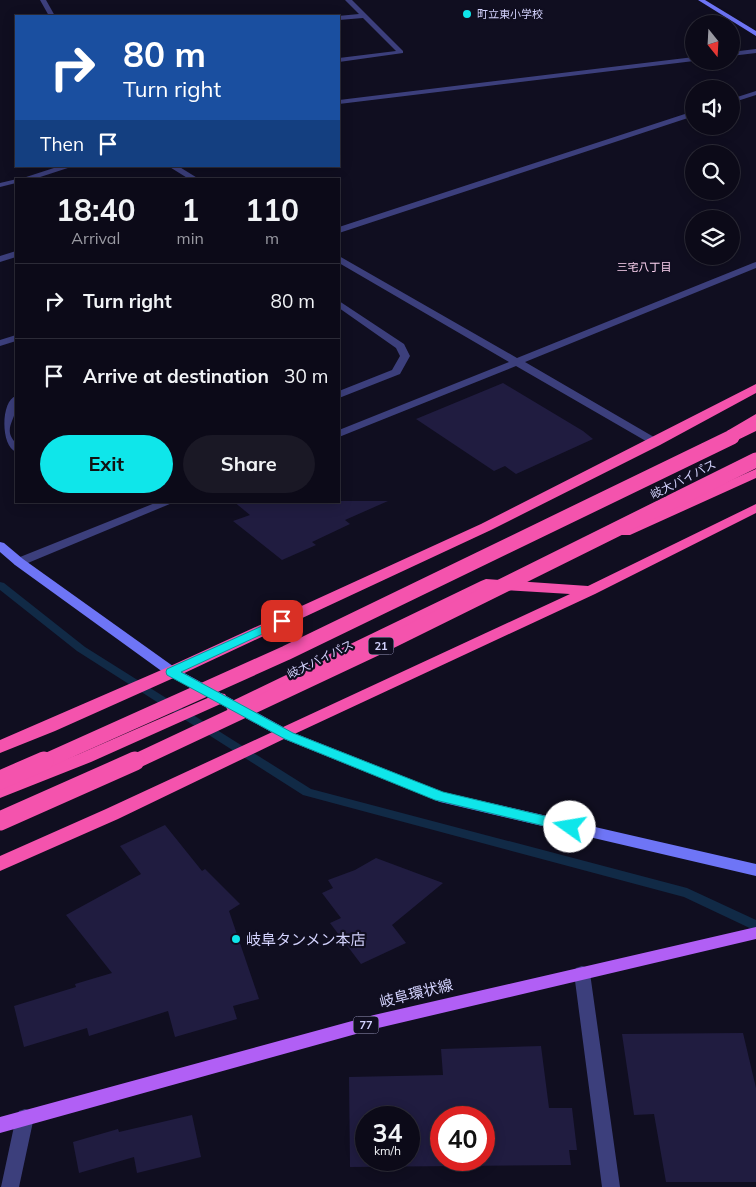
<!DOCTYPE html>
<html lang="en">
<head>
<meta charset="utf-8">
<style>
  :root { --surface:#0c0a18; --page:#1a1825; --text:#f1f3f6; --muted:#9a9aa2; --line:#2c2b37; --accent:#0fe6ea }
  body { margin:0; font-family:Mulish,"Noto Sans JP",sans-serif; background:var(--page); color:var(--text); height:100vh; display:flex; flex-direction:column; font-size:19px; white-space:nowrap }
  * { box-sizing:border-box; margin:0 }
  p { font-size:16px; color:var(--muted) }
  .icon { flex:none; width:28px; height:28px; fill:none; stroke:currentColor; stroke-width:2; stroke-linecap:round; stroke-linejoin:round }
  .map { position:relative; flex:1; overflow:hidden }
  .panel { position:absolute; left:15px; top:178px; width:325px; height:325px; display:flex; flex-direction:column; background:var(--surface); border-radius:0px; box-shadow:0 2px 12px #0003,0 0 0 1px var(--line) }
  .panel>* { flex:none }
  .hud { position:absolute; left:15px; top:15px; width:325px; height:152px; border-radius:0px; box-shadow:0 2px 12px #0003,0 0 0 1px var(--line); background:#1a4fa0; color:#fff; overflow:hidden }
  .needle { width:32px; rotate:162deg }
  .buttons { position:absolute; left:685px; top:15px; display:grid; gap:10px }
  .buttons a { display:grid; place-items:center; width:55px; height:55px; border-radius:50%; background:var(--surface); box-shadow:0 2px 12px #0003,0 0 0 1px var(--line); font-size:25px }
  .speed { position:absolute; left:355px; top:1106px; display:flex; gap:10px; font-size:25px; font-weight:700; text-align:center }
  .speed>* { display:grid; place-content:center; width:65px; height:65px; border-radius:50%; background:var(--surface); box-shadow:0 2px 12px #0003,0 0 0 1px var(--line); line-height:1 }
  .speed small { font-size:12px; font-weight:400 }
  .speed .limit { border:8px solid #d22; background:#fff; color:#111 }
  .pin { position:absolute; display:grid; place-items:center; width:42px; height:42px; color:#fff; margin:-21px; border-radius:10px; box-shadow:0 2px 8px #0006 }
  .me { position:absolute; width:55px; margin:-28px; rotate:283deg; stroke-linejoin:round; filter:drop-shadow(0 0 4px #0008) }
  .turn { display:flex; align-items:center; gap:18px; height:105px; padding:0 25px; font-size:22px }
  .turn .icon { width:65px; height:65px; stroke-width:2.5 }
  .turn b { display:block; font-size:35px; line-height:42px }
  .then { display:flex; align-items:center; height:48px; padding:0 25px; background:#0003; gap:10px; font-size:19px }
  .eta { display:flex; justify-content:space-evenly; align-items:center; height:85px; text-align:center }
  .eta b { font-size:30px; font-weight:700; line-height:35px }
  .primary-button { display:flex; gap:10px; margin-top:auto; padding:10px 25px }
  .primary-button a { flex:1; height:58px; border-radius:30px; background:var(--accent); color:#111; font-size:20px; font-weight:700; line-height:58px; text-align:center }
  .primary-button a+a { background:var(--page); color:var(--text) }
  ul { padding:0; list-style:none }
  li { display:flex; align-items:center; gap:15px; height:75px; padding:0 25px; border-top:1px solid var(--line) }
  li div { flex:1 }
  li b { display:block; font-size:19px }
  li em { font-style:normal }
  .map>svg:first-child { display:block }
</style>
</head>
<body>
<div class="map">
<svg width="756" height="1187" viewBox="0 0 756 1187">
  <rect width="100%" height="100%" fill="#100e20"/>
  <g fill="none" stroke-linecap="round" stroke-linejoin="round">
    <path fill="#112a46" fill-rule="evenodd" d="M0 582 4 583 85 647 311 789 687 888 756 920V931L684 897 303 795 77 651 0 590Z"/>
  </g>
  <path fill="#201c40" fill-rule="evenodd" d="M503 383 583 431 593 439 516 474 505 466 494 471 416 419Z
    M233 501H388L345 520 350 524 312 542 316 545 282 560 233 521 250 515Z
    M165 825 202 871 205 869 240 904 229 911 259 999 233 1006 237 1019 175 1037 168 1011 89 1036 87 1028 24 1047 14 1006 76 987 75 984 112 973 66 915 141 874 120 846Z
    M376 858 443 883 392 925 406 943 361 964 330 923 341 918 322 893 333 888 328 880 355 870Z
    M743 1033 756 1088V1182H666L654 1114 634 1115 622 1034Z
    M541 1046 549 1108H572L577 1150H569L571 1165 350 1167 349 1077 443 1075 441 1049ZM366 1118H409V1160H366ZM441 1118H484V1160H441Z
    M192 1115 201 1157 137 1173 134 1157 79 1173 73 1142 118 1129 119 1132Z"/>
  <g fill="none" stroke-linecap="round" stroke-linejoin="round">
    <path fill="#3c3f7c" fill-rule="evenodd" d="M339 301 404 344 410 356 400 374 339 398V391L392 370 400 356 396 348 339 308Z
      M16 396C16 400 17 404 16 408 14 422 3 430 16 443V452C0 446 1 400 16 396Z"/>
    <path fill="#3c3f7c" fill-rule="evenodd" d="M40 0H46L55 16H49Z
      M345 0H352L403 51V53L339 62V58L396 51 363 18 339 20 338 16 359 14Z
      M756 49V53L731 56V52Z
      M694 57V61L339 104V100Z
      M756 91V95L731 103V99Z
      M694 111V116L339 233V227Z
      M60 166H74L34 179H20Z
      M168 166H178L199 179H189Z
      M17 179 16 183 0 187V183Z
      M16 251V257L0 262V256Z
      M339 256 517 358 753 263 756 262V268L525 362 659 440 660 442 659 444H651L516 366 339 437V430L509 362 339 263Z
      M16 335V341L0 346V340Z
      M160 501H177L23 565H15L13 562 15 559Z
      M582 966 588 968 590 973 620 1187H602L574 973 576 968Z
      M25 1109 31 1111 34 1117 19 1187H1L16 1117 19 1111Z"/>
    <path fill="#6e75f6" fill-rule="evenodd" d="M698 0H705L756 31V36Z
      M0 542 4 543 23 559 177 669 294 733 443 792 756 864V876L440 802 284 739 167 675 15 565 0 552Z"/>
    <path fill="#b15ff5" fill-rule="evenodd" d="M756 927V939L374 1029 0 1133V1117L374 1015Z"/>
    <path fill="#f453ad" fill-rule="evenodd" d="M756 384V393L660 445 491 530 178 676 55 731 0 753V740L166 668 481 524Z
      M756 414V423L738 434H728L727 431Z
      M756 469V478L630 535H620L618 532 620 529Z
      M756 504V513L595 594 288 737 118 819 0 871V856L106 809 570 594 488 589 240 711 234 713 228 711 226 707 228 703 481 581 486 579 588 586Z
      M219 693 225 694 227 698 225 702 91 762 0 798V785L79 754Z"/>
    <path stroke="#f453ad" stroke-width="11" d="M729 438 756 425"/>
    <path stroke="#f453ad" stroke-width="15" d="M41 763 286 653 732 437
      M132 763 381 646 756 460"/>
    <path stroke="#f453ad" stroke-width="19" d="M0 780 44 761
      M0 821 135 761"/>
  </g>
  <path fill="#0fe6ea" stroke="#0a9698" d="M282 617 288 621 286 623 181 672 293 733 443 792 570 822 575 823 577 827 575 830 570 832 435 800 285 739 167 675 166 672 167 669Z"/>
  <g fill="#0fe6ea" stroke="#100e20" stroke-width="2">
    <circle cx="467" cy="14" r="5"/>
    <circle cx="236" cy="939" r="5"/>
  </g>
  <g text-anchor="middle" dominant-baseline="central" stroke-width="4.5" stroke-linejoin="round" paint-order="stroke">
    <g font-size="11" fill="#d2d1fc" stroke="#100e20" text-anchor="start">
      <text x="477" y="14">町立東小学校</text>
    </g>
    <g font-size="11" fill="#fcd2f0" stroke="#100e20">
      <text x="644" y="267">三宅八丁目</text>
    </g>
    <g fill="#100e20" stroke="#9896ba" stroke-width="1">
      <rect x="368.5" y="637.5" width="25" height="17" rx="4"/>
      <rect x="353.5" y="1016.5" width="25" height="17" rx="4"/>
    </g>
    <g font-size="11" font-weight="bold" fill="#d2d1fc">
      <text x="381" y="646">21</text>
      <text x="366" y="1025">77</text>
    </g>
    <g font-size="12" fill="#d2d1fc" stroke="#100e20">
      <text transform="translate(683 479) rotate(-27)">岐大バイパス</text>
      <text transform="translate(320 659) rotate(-26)">岐大バイパス</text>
    </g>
    <g font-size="15" fill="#d2d1fc" stroke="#100e20" text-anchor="start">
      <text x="246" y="939">岐阜タンメン本店</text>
    </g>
    <g font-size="15" fill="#d2d1fc" stroke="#100e20">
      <text transform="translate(416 993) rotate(-14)">岐阜環状線</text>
    </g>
  </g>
</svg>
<div class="buttons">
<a><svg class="needle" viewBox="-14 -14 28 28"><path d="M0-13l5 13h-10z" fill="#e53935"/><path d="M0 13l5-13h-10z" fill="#9a9aa2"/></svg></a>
<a><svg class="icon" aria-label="sound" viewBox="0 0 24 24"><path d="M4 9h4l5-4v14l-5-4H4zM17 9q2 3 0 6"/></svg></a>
<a><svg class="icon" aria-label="search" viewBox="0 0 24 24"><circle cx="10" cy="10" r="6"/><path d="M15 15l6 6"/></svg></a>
<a><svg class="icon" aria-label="layers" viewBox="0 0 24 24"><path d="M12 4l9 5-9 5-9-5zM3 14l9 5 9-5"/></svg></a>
</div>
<div class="speed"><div>34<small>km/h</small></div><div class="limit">40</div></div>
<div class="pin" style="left:282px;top:621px;background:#d93025"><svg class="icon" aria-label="arrive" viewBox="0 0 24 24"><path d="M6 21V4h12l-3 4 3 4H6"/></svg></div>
<svg class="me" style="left:570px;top:827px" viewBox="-20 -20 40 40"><circle r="19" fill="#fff"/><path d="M0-13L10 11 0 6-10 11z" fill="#0fe6ea"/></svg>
<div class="hud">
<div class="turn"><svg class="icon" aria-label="right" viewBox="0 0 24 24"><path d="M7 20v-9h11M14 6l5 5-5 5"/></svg><div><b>80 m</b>Turn right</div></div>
<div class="then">Then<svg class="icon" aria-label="arrive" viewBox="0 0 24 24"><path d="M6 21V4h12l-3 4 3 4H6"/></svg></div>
</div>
<section class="panel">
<div class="eta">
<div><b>18:40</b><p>Arrival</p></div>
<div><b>1</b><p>min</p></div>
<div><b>110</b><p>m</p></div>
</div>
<ul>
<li><svg class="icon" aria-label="right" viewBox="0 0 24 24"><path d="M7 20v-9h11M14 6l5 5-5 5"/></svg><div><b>Turn right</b></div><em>80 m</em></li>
<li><svg class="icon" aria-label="arrive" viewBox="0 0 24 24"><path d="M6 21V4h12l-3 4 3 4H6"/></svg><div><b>Arrive at destination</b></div><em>30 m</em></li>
</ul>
<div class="primary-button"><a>Exit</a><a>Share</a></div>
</section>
</div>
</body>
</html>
